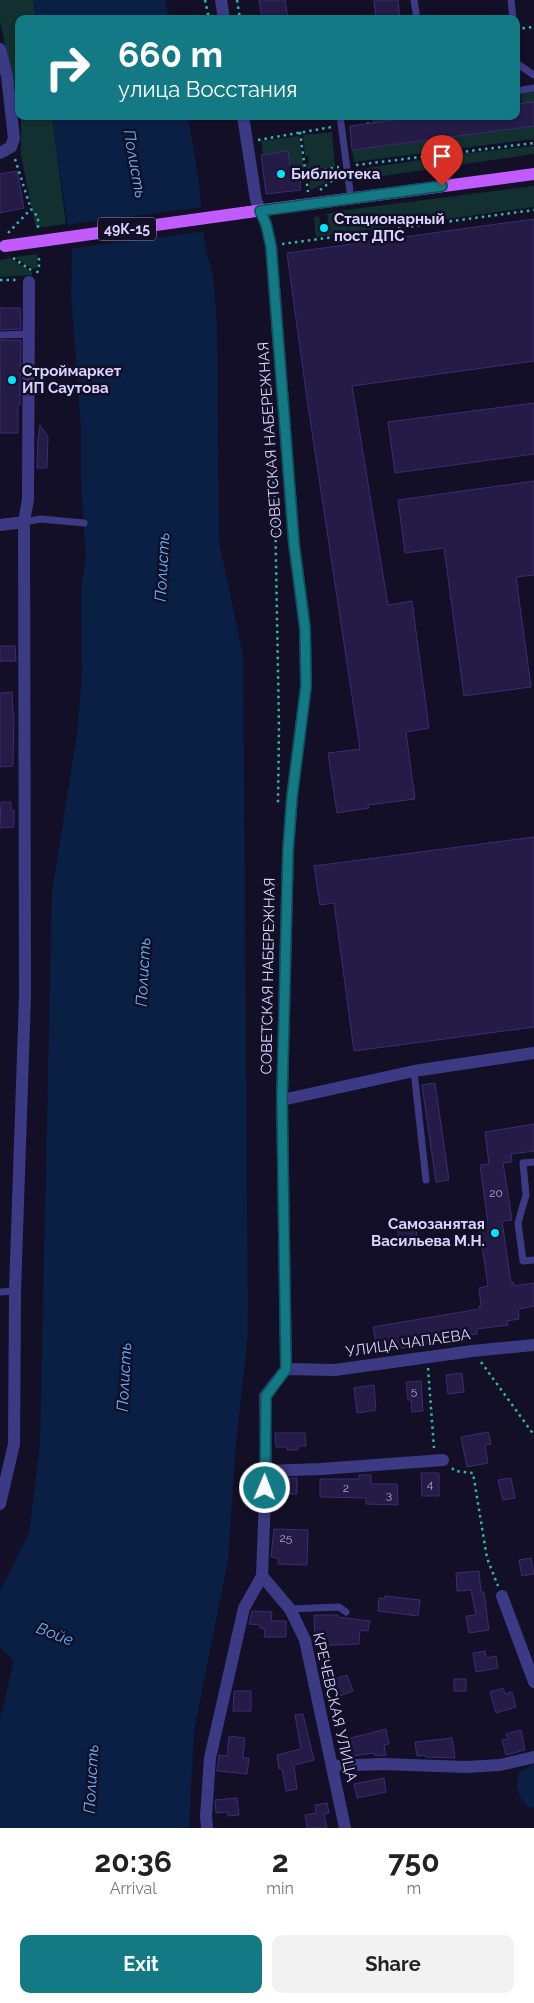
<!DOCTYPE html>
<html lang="en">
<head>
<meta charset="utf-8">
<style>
  :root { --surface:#fff; --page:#f2f2f2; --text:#222; --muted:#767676; --accent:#137a85 }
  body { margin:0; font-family:Raleway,sans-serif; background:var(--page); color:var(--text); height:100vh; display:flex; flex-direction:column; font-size:19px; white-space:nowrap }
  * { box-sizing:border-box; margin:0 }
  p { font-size:16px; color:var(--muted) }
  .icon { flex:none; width:28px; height:28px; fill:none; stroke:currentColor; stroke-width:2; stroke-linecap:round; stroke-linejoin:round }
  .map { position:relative; height:1828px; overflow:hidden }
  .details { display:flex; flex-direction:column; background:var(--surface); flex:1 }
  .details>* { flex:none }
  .banner { position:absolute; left:15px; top:15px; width:505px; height:105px; border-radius:10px; box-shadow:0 1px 4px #0004; background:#137a85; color:#fff; overflow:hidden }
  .pin { position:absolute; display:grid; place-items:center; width:42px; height:42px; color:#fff; margin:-51px -21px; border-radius:50% 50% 50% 0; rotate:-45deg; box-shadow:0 0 5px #0007 }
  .pin .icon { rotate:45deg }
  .me { position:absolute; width:55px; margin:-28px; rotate:1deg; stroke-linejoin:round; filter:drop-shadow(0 0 4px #0008) }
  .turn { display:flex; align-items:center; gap:18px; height:105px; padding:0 20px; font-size:22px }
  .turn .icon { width:65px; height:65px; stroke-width:2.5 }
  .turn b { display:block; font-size:35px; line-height:42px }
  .eta { display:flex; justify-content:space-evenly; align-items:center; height:85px; text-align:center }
  .eta b { font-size:30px; font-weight:700; line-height:35px }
  .cta { display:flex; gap:10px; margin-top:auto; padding:10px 20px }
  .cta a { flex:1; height:58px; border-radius:10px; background:var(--accent); color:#fff; font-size:20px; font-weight:700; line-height:58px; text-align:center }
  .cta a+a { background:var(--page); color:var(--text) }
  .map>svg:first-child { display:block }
</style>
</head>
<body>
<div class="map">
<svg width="534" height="1828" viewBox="0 0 534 1828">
  <rect width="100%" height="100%" fill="#130f26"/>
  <path fill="#12302f" d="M0 0H33L36 19H19V108L0 22Z
    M534 92V102L522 103 521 94Z
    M21 116H52L66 224 36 228 21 156Z
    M372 116H401L402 119 372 123Z
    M534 126V139L354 162 352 150Z
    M332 132 335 167 307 170 306 164 309 163 308 156H305L303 135Z
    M299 136 304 170 291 172 288 151 263 155 261 141Z
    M534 146V154L355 180 353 170 469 153Z
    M337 172 324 184 310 190 309 176Z
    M534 186V207L316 237 314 217 319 216 321 232 329 231 327 214 338 211Z
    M37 254V268L33 269 14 257Z
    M10 258 32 272V275L0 277V260Z"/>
  <path fill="#0a1f44" d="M33 0H165L169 19H36Z
    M52 116H188L199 182 205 245 213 276 217 323 219 542 243 655 248 1333 236 1443 228 1560 194 1731 189 1828H0V1719L14 1661 0 1647V1591L29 1533 40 1444 52 892 77 734 82 676 81 587 86 559 81 479V429L71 294 72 256Z
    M534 1764V1807L529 1808C517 1795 515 1789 519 1772Z"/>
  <path fill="#130f26" d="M204 207 207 231 68 249 64 225Z"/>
  <path fill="#241b47" stroke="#3b2d73" d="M259 0H285L288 19H262Z
    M374 0H398L400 19H376Z
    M534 102V126L352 150 350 126 423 116H516V104Z
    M288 151 291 172 299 170 301 190 266 194 261 155Z
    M17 171 24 208 0 213V174Z
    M534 219V361L352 386 388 605 412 601 429 728 406 732 415 799 368 805 369 808 337 813 328 753 360 749 306 392 287 253Z
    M0 308H20L21 329 0 330Z
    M0 340H21L20 405H18V433H0Z
    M534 403V454L395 473 388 422Z
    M40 425 48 437 47 468H37L38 439Z
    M534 481V575L516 577 531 687 464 696 444 548 405 553 398 500Z
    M0 646H15L16 661H0Z
    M12 692 13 713H14L13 766 0 767V693Z
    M1 802H11V810H14V827L0 828Z
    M534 837V1027L354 1051 334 903 320 905 314 866Z
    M435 1083 449 1180 436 1182 422 1085Z
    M534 1124V1151L511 1154 512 1162 503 1163 512 1220 502 1221 511 1283 513 1282 514 1286 534 1283V1306L518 1309 519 1319 507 1321 508 1325 477 1329V1334L436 1340 437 1342 378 1352 373 1327 479 1309V1306H481L479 1288 488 1286 479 1224 488 1223 480 1165 489 1164 485 1132Z
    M398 1224H416L417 1244H398Z
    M462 1373 464 1392 448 1394 446 1375Z
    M421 1381 423 1411 412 1412 411 1400H408L406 1382Z
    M374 1385 376 1410 357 1413 354 1388Z
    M488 1432 491 1444 485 1445 488 1463 467 1467 461 1437Z
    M275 1433H305L306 1446H298V1450H287V1447H276Z
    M421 1473H439V1496H422Z
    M359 1475H371V1484H397L398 1505 366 1504V1498L320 1497V1479H359Z
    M297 1478V1494H276V1479Z
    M511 1478 515 1498 503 1500 498 1480Z
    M274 1529 308 1530 307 1565 278 1564V1558L271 1557Z
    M531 1558 534 1574 522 1576 519 1560Z
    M479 1571 481 1592H484L489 1630 469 1633 466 1616 476 1615 471 1590 457 1591 456 1573Z
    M385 1596 420 1600 418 1616 378 1611 379 1598 385 1599Z
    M252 1611 272 1612 271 1621H286V1637H264L265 1629 260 1628V1625L249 1624Z
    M314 1615H338V1617L370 1621 368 1631 360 1630 359 1644 315 1646Z
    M485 1651 486 1658 496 1656 498 1668 476 1672 473 1653Z
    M347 1675 353 1691 337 1697 331 1680Z
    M454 1679H466V1691H454Z
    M503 1688 505 1694 512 1692 516 1707 496 1713 490 1692Z
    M234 1691H251V1711H233Z
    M303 1714 314 1760 294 1765 297 1789 286 1791 282 1769H279L277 1755 301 1749 295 1715Z
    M386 1729 389 1744 384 1745 386 1755 375 1756 374 1753 347 1757 343 1740Z
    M521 1730 525 1750 506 1755 502 1740 508 1739 506 1734Z
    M229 1736 245 1738 243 1758H249L247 1774 217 1771 219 1755 227 1756Z
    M452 1738 455 1758 426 1757 425 1755 417 1756 415 1742Z
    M384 1778 386 1792 357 1798 354 1784Z
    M237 1798 239 1815 228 1816 227 1812 216 1813 215 1800Z
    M327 1803 329 1813 324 1814 327 1828H307L305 1815 316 1813 315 1805Z"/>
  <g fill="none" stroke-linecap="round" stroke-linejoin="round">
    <path stroke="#2fb8b0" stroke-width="2.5" stroke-dasharray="2.5 4" stroke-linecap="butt" d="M205 0 209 19
      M237 0 240 19
      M516 29 534 27
      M367 116 368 123
      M405 116V119
      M300 132 308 192
      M258 140 332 127
      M15 159 31 209 38 217V229
      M356 165 534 143
      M305 173 339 167
      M320 190 339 175
      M8 233 31 209
      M282 244 534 210
      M13 258 31 270
      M37 273 39 268V254
      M0 280H18
      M265 345 275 506 279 727 278 804
      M481 1362 534 1435
      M428 1368 434 1448
      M452 1468 455 1471 473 1473 487 1558 498 1586"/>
    <path stroke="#3d3a85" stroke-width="7" d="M414 0 417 19
      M511 0 513 19
      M516 54 517 63
      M516 63 534 75
      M516 91 534 88
      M340 116 351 199
      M0 335 29 334
      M24 522 41 519 84 523
      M414 1071 426 1180
      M534 1162 523 1163 526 1195 518 1223 523 1261 534 1260
      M0 1292 15 1291
      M290 1609 339 1607 346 1612"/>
    <path stroke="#3d3a85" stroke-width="12" d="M221 0 224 19
      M0 49 7 76 14 138 11 147 0 153
      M0 525 24 522
      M282 1100 414 1071 534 1053
      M286 1369 335 1370 472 1351 534 1345
      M266 1471 321 1469 443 1460
      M0 1504 14 1444 15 1291 25 996 24 522 28 499 29 282
      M262 1576 290 1609 305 1640 345 1828
      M502 1596 534 1682
      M332 1766 382 1764 466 1767 500 1765 534 1757
      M207 1828 206 1816 210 1758 244 1608 262 1576 266 1471 265 1396 286 1369 282 1100 288 851 292 797 306 686 305 628 294 544 271 246 266 224 256 200 243 116"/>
    <path stroke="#c25bff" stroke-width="12" d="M249 212 534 174"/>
    <path stroke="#c25bff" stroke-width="12" d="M5 246 249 212"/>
  </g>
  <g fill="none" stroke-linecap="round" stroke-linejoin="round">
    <defs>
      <path id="route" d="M265 1488 266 1396 286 1369 282 1100 288 851 292 797 306 686 305 628 294 544 271 246 266 224 260 211 442 186"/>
    </defs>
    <use href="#route" stroke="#0c4f56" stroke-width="12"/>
    <use href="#route" stroke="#137a85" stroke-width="9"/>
  </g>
  <g fill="#00e5ff" stroke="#130f26" stroke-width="2">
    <circle cx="281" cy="174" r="5"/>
    <circle cx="324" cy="228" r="5"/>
    <circle cx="12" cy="380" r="5"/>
    <circle cx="495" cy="1233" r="5"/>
  </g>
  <g text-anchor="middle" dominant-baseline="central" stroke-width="5" stroke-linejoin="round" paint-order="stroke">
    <g font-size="12" fill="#aca6d1">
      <text x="496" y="1193">20</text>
      <text x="414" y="1391">5</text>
      <text x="430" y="1484">4</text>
      <text x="346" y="1488">2</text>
      <text x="389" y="1495">3</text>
      <text x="286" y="1538">25</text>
    </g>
    <rect fill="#130f26" stroke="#9e99be" stroke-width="1" x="98" y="217.5" width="58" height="23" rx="4"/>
    <g font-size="14" font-weight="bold" fill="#d9d4ff">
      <text x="127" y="229">49К-15</text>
    </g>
    <g font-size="15" font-weight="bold" fill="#d9d4ff" stroke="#130f26" text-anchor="start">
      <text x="291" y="174">Библиотека</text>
      <text x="334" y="219">Стационарный<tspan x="334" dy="17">пост ДПС</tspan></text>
      <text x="22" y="371">Строймаркет<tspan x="22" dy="17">ИП Саутова</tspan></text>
      <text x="485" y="1224" text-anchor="end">Самозанятая<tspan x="485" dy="17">Васильева М.Н.</tspan></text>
    </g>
    <g font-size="15" fill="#d9d4ff" stroke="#130f26">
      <text transform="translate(270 440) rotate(-94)">СОВЕТСКАЯ НАБЕРЕЖНАЯ</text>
      <text transform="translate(268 976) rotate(-89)">СОВЕТСКАЯ НАБЕРЕЖНАЯ</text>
      <text transform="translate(408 1343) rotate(-8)">УЛИЦА ЧАПАЕВА</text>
      <text transform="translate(335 1707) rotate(77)">КРЕЧЕВСКАЯ УЛИЦА</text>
    </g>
    <g font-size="16" font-style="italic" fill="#62b6ff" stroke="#130f26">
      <text transform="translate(135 164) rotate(80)">Полисть</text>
      <text transform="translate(162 567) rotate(-87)">Полисть</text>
      <text transform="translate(143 972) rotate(-87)">Полисть</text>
      <text transform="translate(124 1377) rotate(-87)">Полисть</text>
      <text transform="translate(55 1634) rotate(21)">Войе</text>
      <text transform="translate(91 1779) rotate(-87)">Полисть</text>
    </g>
  </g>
</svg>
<div class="pin" style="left:442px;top:186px;background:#d93025"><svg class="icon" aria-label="arrive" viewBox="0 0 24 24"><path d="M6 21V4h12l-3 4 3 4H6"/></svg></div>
<svg class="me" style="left:265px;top:1488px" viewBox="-20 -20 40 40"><circle r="17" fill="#137a85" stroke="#fff" stroke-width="3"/><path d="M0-11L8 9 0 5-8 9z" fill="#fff"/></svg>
<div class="banner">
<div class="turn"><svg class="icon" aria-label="right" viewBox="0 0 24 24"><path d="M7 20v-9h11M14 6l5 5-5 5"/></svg><div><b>660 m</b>улица Восстания</div></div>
</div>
</div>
<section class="details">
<div class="eta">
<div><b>20:36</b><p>Arrival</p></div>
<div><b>2</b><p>min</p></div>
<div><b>750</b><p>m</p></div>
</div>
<div class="cta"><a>Exit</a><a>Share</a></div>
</section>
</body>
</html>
